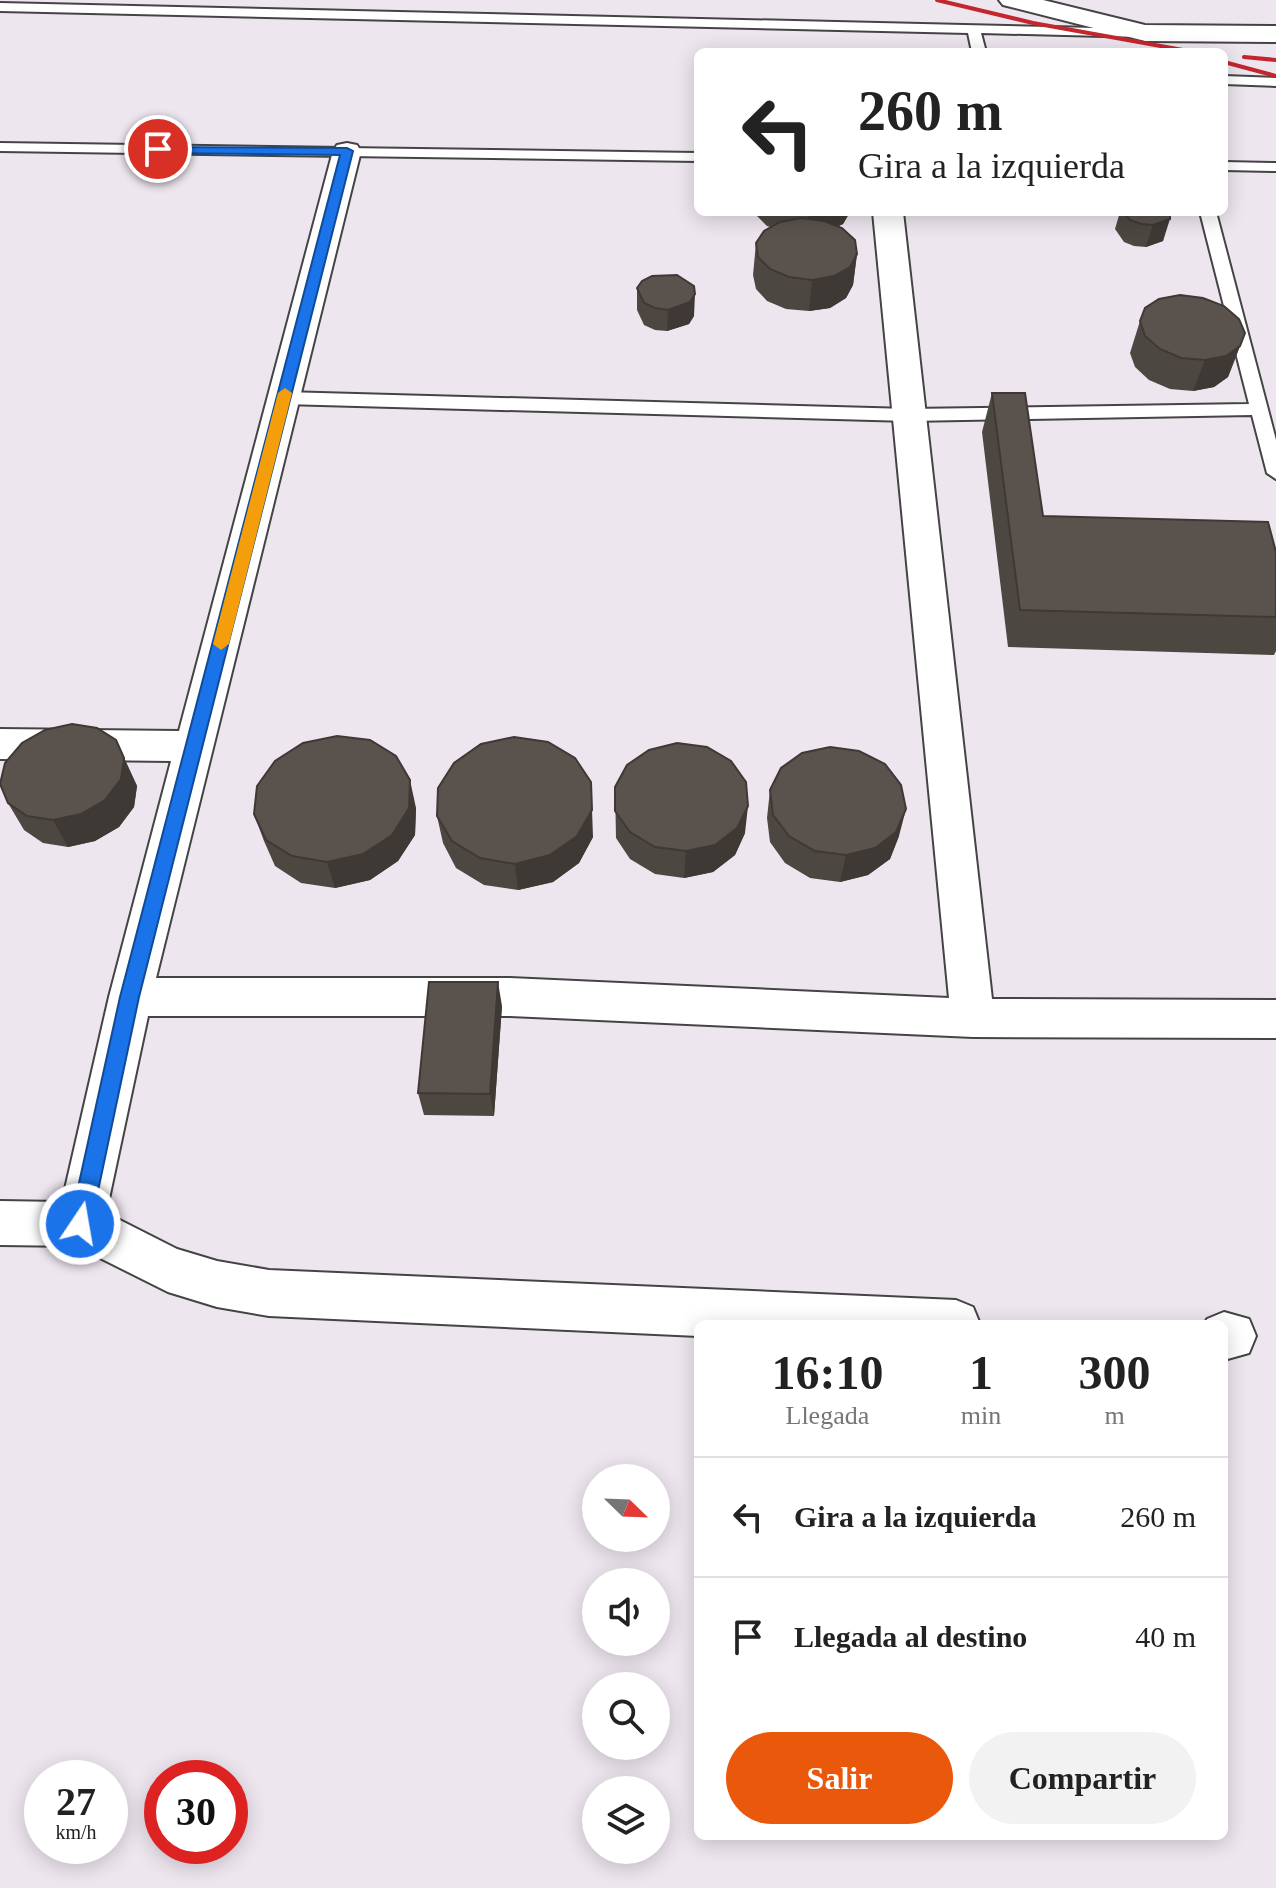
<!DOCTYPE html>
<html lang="es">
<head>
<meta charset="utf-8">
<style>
  :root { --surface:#fff; --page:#f2f2f2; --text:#222; --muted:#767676; --line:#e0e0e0; --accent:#ea580c }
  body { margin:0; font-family:Georgia,serif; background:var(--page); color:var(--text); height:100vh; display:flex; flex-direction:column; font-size:30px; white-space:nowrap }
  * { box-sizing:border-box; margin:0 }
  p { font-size:26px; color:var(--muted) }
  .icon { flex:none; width:44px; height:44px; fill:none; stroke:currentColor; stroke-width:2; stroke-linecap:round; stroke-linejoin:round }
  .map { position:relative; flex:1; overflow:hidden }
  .details { position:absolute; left:694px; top:1320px; width:534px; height:520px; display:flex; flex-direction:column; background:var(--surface); border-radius:12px; box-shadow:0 4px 20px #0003 }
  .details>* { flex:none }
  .top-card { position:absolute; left:694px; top:48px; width:534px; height:168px; border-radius:12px; box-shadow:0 4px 20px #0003; background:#fff; color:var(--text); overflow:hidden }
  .needle { width:52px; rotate:113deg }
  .fabs { position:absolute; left:582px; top:1464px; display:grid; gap:16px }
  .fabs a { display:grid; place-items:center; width:88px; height:88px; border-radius:50%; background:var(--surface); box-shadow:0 4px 20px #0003; font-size:40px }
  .speed { position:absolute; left:24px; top:1760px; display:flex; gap:16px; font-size:40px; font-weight:700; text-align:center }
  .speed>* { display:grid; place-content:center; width:104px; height:104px; border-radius:50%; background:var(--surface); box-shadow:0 4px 20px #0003; line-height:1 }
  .speed small { font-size:20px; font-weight:400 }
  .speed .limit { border:12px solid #d22; background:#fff; color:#111 }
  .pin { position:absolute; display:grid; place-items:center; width:68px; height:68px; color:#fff; margin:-34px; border:4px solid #fff; border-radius:50%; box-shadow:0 2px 8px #0007 }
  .me { position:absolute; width:88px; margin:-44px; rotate:12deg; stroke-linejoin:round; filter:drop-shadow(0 0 6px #0008) }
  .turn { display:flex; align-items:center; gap:28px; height:168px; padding:0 32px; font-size:36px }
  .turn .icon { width:104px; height:104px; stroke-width:2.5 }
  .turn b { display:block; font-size:56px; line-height:68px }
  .eta { display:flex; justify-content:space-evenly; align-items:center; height:136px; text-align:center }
  .eta b { font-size:48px; font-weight:600; line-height:56px }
  .primary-button { display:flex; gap:16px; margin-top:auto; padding:16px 32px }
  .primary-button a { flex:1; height:92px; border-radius:48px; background:var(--accent); color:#fff; font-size:32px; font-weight:600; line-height:92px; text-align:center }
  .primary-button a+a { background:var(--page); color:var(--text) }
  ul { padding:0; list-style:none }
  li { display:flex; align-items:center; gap:24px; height:120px; padding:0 32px; border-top:2px solid var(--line) }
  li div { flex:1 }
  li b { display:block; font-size:30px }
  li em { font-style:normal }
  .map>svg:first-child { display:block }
</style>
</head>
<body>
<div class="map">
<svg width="1276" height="1888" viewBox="0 0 1276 1888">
  <rect width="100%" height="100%" fill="#fffdf5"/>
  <path fill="#eee6ef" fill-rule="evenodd" d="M0 0H1276V1888H0ZM698 52H1224V212H698ZM698 1324H1224V1836H698ZM596 1478H656V1538H596ZM596 1582H656V1642H596ZM596 1686H656V1746H596ZM42 1778H110V1846H42ZM162 1778H230V1846H162ZM596 1790H656V1850H596Z"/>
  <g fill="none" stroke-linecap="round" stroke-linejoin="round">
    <defs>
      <path id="lane" d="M0 3 1142 29 1149 33 1142 37 981 33 986 52H972L968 33 0 11Z
        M1224 76 1276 78V86L1224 84Z
        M0 143 698 153V161L0 151Z
        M1224 162 1276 163V171L1224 170Z
        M1200 212H1216L1276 440V479L1267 473 1252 415 909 421 284 404 276 398 284 392 909 409 1249 404Z"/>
      <path id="street" d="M999 0H1043L1145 25 1276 26V42L1145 41 1003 5Z
        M347 143 357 145 361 151 156 978H510L949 998 873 212H903L992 999 1276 1000V1038L973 1037 510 1016H148L106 1213 177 1249 217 1261 269 1270 956 1300 973 1307 980 1324H698V1336L269 1316 217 1307 168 1292 76 1246 0 1245V1201L62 1202 109 997 171 761 0 759V729L179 731 333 151 337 145Z
        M1224 1312 1249 1319 1256 1336 1249 1353 1224 1360V1324H1205L1207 1319Z"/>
    </defs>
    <use href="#lane" stroke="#444" stroke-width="4"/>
    <use href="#street" stroke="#444" stroke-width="4"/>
    <use href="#lane" fill="#fff" fill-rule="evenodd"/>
    <use href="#street" fill="#fff" fill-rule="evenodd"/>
    <path stroke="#c4262e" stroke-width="4" d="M937 0 1033 23 1194 52
      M1244 57 1276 60
      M1224 62 1276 76"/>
  </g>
  <path fill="#4d4742" d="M756 212H850L843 224 838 226 857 254 853 285 846 298 830 308 809 311 786 309 767 301 756 289 753 275 756 243 770 227 767 226 756 215Z
    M1120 212H1170L1163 241 1146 247 1134 246 1124 242 1115 229Z
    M637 288 694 316 689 324 667 331 655 330 644 325 637 310Z
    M1140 321 1240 346 1228 377 1214 387 1193 391 1170 389 1149 380 1135 367 1130 353Z
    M992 393 1043 516 1276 617V651L1274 655 1008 647 982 432Z
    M116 740 137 786 134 807 119 827 95 841 68 847 43 843 24 830 8 803Z
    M615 787 745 833 735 855 713 872 684 878 655 874 630 859 616 838Z
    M770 790 899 836 890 859 868 875 840 882 810 878 785 863 770 842 767 818Z
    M416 808 415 835 398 861 370 880 335 888 301 883 275 866 264 841 254 814Z
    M437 816 593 837 579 863 553 882 518 890 484 885 456 868 443 843Z
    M502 1006 494 1116 424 1115 418 1093Z"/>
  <path fill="#3f3936" d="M821 212H850L843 224 827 232 806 236 809 214Z
    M1170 219 1163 241 1146 247 1153 225Z
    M857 254 853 285 846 298 830 308 809 311 812 280Z
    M695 294 694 316 689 324 667 331 668 310Z
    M1240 346 1228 377 1214 387 1193 391 1205 360Z
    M124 758 137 786 134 807 119 827 95 841 68 847 53 820Z
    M410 780 416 808 415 835 398 861 370 880 335 888 327 862Z
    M591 782 593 837 579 863 553 882 518 890 515 864Z
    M748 806 745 833 735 855 713 872 684 878 686 851Z
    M906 809 899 836 890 859 868 875 840 882 846 855Z
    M498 982 502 1006 494 1116 490 1094Z"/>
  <path fill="#5a524d" stroke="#3f3936" stroke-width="2" d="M791 212H821L809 214Z
    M1124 212H1170V219L1153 225 1141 224 1130 220Z
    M801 218 824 221 842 228 855 240 857 254 850 267 834 276 812 280 789 277 770 269 758 257 756 243 764 231 780 222Z
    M677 275 694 286 695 294 690 302 668 310 655 308 644 303 637 288 642 281 652 276Z
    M1180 295 1203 298 1224 306 1239 319 1245 333 1240 346 1226 356 1205 360 1181 358 1160 349 1145 336 1140 321 1145 308 1159 299Z
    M992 393H1025L1043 516 1268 522 1276 552V617L1020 610Z
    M72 724 97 728 116 740 124 758 121 779 105 800 81 814 53 820 27 816 8 803 0 784 5 763 22 743 45 730Z
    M337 736 370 740 396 756 410 780 409 808 392 835 363 854 327 862 292 856 266 840 254 814 257 786 275 761 303 743Z
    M514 737 548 742 575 758 591 782 592 810 577 836 550 855 515 864 480 858 452 841 437 816 438 788 454 763 481 744Z
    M677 743 707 747 731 761 746 782 748 806 737 828 715 845 686 851 655 847 630 832 615 811V787L627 765 649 750Z
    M830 747 859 751 885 764 901 785 906 809 896 832 875 848 846 855 815 851 789 836 773 815 770 790 781 768 802 753Z
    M429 982H498L490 1094 418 1093Z"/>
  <path fill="#1a73e8" stroke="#114b97" stroke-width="2" d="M154 147 347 148 353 151 139 997 91 1224 88 1231 80 1233 73 1231 70 1224 120 997 340 155 158 153 154 152Z"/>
  <path fill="#f59e0b" d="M285 388 292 393 229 644 221 650 213 644 278 393Z"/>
</svg>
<div class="fabs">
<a><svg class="needle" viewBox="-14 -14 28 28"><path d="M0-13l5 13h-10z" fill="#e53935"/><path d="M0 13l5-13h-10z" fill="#767676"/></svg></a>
<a><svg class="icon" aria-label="sound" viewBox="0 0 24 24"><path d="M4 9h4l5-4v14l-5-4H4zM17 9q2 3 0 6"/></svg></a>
<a><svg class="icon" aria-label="search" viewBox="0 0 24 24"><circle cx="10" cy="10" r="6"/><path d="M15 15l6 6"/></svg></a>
<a><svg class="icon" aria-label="layers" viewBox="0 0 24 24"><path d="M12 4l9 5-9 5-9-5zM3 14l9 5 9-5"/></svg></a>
</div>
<div class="speed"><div>27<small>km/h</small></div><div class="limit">30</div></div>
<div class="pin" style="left:158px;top:149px;background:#d93025"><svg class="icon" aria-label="arrive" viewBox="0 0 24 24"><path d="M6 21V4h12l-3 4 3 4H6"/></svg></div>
<svg class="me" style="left:80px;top:1224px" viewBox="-20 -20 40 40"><circle r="17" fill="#1a73e8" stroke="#fff" stroke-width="3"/><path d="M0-11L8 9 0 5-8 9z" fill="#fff"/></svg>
<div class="top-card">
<div class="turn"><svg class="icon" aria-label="left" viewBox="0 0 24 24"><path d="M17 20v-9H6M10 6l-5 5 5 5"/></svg><div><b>260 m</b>Gira a la izquierda</div></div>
</div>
<section class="details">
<div class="eta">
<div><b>16:10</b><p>Llegada</p></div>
<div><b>1</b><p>min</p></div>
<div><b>300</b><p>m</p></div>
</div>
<ul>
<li><svg class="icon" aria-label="left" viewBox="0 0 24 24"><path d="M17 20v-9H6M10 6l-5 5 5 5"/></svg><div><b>Gira a la izquierda</b></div><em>260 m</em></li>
<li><svg class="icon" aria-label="arrive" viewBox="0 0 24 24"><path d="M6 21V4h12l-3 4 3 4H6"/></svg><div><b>Llegada al destino</b></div><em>40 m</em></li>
</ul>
<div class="primary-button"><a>Salir</a><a>Compartir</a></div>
</section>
</div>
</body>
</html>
